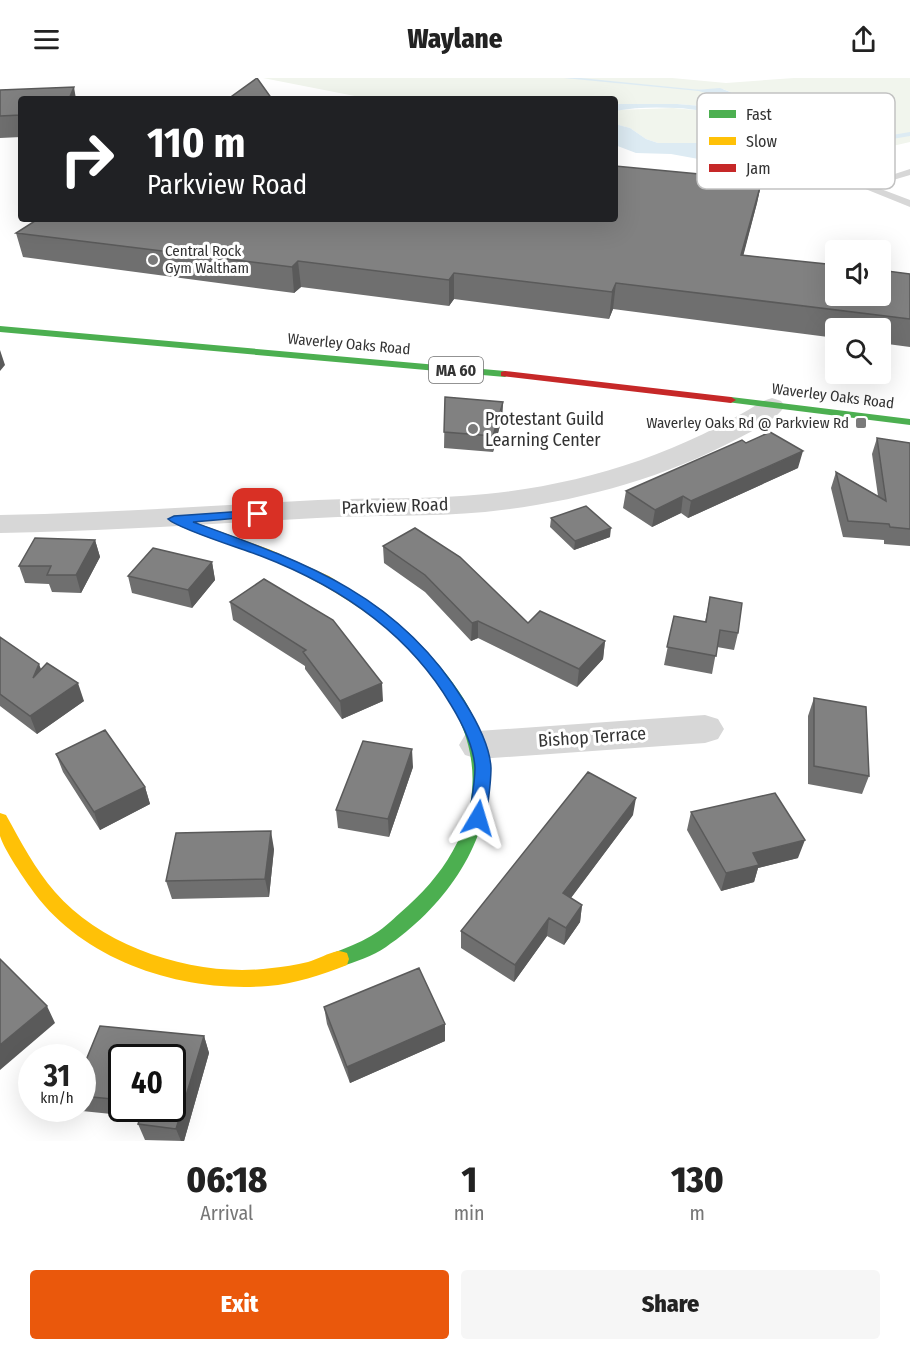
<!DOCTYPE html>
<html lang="en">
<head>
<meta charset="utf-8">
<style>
  :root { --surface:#fff; --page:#f6f6f6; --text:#222; --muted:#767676; --accent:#ea580c }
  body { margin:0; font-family:"Fira Sans Condensed",sans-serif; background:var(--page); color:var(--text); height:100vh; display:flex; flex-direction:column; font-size:22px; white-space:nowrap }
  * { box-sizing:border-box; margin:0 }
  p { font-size:20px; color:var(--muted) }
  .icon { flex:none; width:33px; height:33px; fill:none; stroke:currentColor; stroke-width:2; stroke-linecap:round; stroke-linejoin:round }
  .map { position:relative; height:1063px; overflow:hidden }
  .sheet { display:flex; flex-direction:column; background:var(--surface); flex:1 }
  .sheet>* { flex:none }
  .hud { position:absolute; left:18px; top:18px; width:600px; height:126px; border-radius:6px; box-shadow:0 6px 24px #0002; background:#202124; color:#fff; overflow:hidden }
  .buttons { position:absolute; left:825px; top:162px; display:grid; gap:12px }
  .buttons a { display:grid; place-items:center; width:66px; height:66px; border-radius:6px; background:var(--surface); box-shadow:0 6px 24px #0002; font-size:30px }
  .speed { position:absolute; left:18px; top:966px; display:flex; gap:12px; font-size:30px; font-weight:700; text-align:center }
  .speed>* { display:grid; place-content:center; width:78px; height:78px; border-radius:50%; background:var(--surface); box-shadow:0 6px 24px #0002; line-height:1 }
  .speed small { font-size:15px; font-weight:400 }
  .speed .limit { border:3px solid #111; border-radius:9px; background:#fff; color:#111 }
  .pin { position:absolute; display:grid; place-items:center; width:51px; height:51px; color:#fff; margin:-26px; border-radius:12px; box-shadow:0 3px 9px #0006 }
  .me { position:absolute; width:66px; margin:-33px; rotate:7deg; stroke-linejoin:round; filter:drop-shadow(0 0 4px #0008) }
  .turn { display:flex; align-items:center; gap:21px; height:126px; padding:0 30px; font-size:27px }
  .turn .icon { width:78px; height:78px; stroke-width:2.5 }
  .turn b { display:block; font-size:42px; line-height:51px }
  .eta { display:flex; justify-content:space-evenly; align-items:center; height:102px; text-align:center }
  .eta b { font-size:36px; font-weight:800; line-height:42px }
  .primary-button { display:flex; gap:12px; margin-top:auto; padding:12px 30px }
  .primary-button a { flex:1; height:69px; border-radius:6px; background:var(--accent); color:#fff; font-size:24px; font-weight:800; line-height:69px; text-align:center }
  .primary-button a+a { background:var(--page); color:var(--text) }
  header { display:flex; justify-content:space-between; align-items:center; height:78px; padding:0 30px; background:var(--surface); font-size:27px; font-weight:800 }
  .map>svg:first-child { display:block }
</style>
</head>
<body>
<header><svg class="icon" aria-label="menu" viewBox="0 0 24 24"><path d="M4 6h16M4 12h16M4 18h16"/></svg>Waylane<svg class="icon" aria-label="share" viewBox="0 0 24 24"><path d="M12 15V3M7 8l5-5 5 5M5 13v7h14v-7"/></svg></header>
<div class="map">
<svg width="910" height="1063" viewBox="0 0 910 1063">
  <rect width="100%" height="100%" fill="#fff"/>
  <path fill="#f1f5ed" d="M263 0H672L726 5 794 0H910V64L836 81 795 83 791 85V91L773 94 748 90 759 86 737 70 708 65H658L646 61 630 50 615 46V33L617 32 673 30 729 35 750 30 753 23 723 11 697 12 736 23 740 28 726 30 677 26 615 27V21H370Z"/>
  <path fill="#ddebf3" d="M720 10 753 23 754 26C733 42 702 31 677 30 657 29 635 29 615 33V27L619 26H677L726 30 740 28 736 23 695 12Z
    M615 46 630 50 646 61 658 65H708L737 70 760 86 748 90 671 76 636 75 615 67Z"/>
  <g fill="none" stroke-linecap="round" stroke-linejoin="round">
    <path fill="#ddebf3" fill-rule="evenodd" d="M564 0H581L711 13 709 14Z
      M910 54V58L851 68 798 81 776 78 762 85 737 79 740 77 761 81 767 77 776 74 798 77 851 64Z"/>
    <path fill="#d7d7d7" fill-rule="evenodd" d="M910 91V97L873 108 910 122V129L858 108Z"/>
    <path fill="#d7d7d7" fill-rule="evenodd" d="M772 320 781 323 785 328C775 343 752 353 737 361 660 402 572 425 485 434 430 439 373 437 317 440 212 446 106 453 0 455V437C106 435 212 428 318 422 374 419 430 422 486 416 586 406 678 376 763 323Z
      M705 637 718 641 724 651 718 661 705 665 478 681 465 677 459 667 465 657 478 653Z"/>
    <path fill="#4caf50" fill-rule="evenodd" d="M0 248 505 293 510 296 505 299 0 254Z
      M731 319 910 341V347L727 324 726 322Z
      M403 552 408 554C439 585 473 623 484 667 504 747 451 825 386 869 373 878 355 884 340 889L333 887 331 881 333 875C346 870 359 865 371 858 382 852 391 843 400 835 461 784 494 713 457 637 448 618 434 600 420 584 413 575 403 567 396 557Z"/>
    <path fill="#ffc107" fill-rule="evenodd" d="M175 437 271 472 329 498 383 533 410 557 403 562 398 560C329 500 256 474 171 444L169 441Z
      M0 735 6 737C21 764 35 791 55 814 104 871 198 900 272 890 283 889 296 887 308 884 318 881 328 875 338 873 342 873 343 874 347 875L349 881 347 887C321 897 295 906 268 908 181 915 81 883 30 809 21 796 5 773 0 758 0 752 0 742 0 735Z"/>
    <path fill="#c62828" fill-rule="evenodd" d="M505 293 731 319 736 322 731 325 501 298V294Z"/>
  </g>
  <path fill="#6f6f6f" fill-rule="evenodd" d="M0 12 21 21V59L0 60Z
    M762 102 757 125 743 177 910 196V269L880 265V250H836V260L613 231 609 241 454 221 449 228 301 209 294 215 23 179 16 155Z
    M445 319 503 324 502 340 493 374 444 370Z
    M877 360 910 365V468L884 466V462L843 459 831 410 836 394 878 418 872 376Z
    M798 390 688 440 681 435 652 449 623 430 626 413Z
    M551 440 610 459 574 472 550 449Z
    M95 462 100 479 81 515 52 514 49 506 25 505 19 488Z
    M383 468 528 545 605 563 603 581 577 609 478 560 471 563 425 514 384 485Z
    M212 484 215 502 192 530 132 515 128 498Z
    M264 501 383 623 342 641 305 591V588L233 542 230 524Z
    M710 519 738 555 734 572 717 569 712 596 664 587 674 538 705 544Z
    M0 559 41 591 84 623 37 656 0 628Z
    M814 620 869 698 862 716 808 706V638Z
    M56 676 145 709 150 726 100 752 63 694Z
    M413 689 389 759 338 750 336 732Z
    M691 734 798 780 758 790 754 804 721 813 687 752Z
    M633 737 571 820 582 827 580 844 564 867 547 858 514 904 461 870V853Z
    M274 771 269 819 172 821 166 803Z
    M324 929 445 946V963L350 1005 327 946Z
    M100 948 204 958 209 975 184 1063 145 1062 138 1046 141 1039 82 1033 80 1030H82V992ZM122 980H172V1030H122Z"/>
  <path fill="#5a5a5a" d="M74 9 76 21H69Z
    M762 102 757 125 737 202 741 177Z
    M298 183 301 209 294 215 292 189Z
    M454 195V221L449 228V202Z
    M616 205 613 231 609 241 612 214Z
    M0 272 5 287 0 293Z
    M503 324 502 340 493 374V358Z
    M803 373 798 390 688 440 691 423Z
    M683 418 681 435 652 449 655 432Z
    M611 450 610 459 574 472 575 463Z
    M95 462 100 479 81 515 76 497Z
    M212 484 215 502 192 530 188 512Z
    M478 543V560L471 563 472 545Z
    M605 563 603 581 577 609 579 591Z
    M39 586 46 604 33 600Z
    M78 605 84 623 37 656 30 638Z
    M382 605 383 623 342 641 340 623Z
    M412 671 413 689 389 759 388 741Z
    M145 709 150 726 100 752 94 734Z
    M636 720 633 737 561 833 563 815Z
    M271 753 274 771 269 819 265 801Z
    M805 762 798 780 758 790 754 804 721 813 726 795 753 775Z
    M582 827 580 844 564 867 566 850Z
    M549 840 547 858 514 904 515 887Z
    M47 928 55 945 0 992V967Z
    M445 946V963L350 1005 347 989Z
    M204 958 209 975 184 1063H181L176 1051Z"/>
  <path fill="#818181" stroke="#5a5a5a" stroke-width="1.5" d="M257 0 272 21H228Z
    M74 9 69 21H21V37L0 38V12Z
    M615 88 762 102 741 177 836 187V218H880V192L910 196V241L616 205 612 214 454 195 449 202 298 183 292 189 16 155 38 141H615Z
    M445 319 503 324 493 358 444 354Z
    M770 354 803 373 691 423 683 418 655 432 626 413 742 362 746 365Z
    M877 360 910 365V451L890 449 889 446 848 443 836 394 886 423Z
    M586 428 611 450 575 463 551 440Z
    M415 450 460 479 528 545 540 533 605 563 579 591 478 543 472 545 425 497 383 468Z
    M35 460 95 462 76 497H47L51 488H19Z
    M153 470 212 484 188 512 128 498Z
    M264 501 333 542 382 605 340 623 303 574 306 572 230 524Z
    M710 519 742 525 738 555 720 552 716 578 667 569 674 538 706 544Z
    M0 559 39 586 33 600 47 585 78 605 30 638 0 616Z
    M814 620 866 629 869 698 814 688Z
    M105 652 145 709 94 734 56 676Z
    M363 663 412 671 388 741 336 732Z
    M588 694 636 720 563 815 582 827 566 850 549 840 515 887 461 853Z
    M775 715 805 762 753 775 759 787 726 795 691 734Z
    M271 753 265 801 166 803 176 755Z
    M0 881 47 928 0 967Z
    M419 890 445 946 347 989 324 929Z
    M100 948 204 958 176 1051 138 1046 143 1030H172V980H122V1022L82 1018V992Z"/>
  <path fill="#1a73e8" stroke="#114b97" stroke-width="1.5" d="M258 432 262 433V438L193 444C304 484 398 516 464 623 476 642 490 667 491 690 491 706 488 724 486 740L484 745 478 747 472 745 469 740C471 724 475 706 475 690 474 668 462 645 451 627 408 554 339 508 261 478 243 471 178 451 168 441L174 438Z"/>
  <g fill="#7a7a7a" stroke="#fff" stroke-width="2">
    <circle cx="153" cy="182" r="6"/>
    <rect x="855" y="339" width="12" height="12" rx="3"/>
    <circle cx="473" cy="351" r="6"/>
  </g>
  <g text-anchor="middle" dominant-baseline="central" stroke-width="6" stroke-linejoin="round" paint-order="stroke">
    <g font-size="15" fill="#333" stroke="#fff" text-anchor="start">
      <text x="165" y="173">Central Rock<tspan x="165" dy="17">Gym Waltham</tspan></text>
      <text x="849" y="345" text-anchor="end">Waverley Oaks Rd @ Parkview Rd</text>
    </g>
    <g font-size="15" fill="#333" stroke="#fff">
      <text transform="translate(349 266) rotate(5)">Waverley Oaks Road</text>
      <text transform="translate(833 318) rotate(7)">Waverley Oaks Road</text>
    </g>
    <rect fill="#fff" stroke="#707070" stroke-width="1.5" x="429" y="279" width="54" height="26" rx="4.5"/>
    <g font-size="16" font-weight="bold" fill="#333">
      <text x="456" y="292">MA 60</text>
    </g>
    <g font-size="18" fill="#333" stroke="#fff" text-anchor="start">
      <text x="485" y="341">Protestant Guild<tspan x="485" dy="21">Learning Center</tspan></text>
    </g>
    <g font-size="18" fill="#333" stroke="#fff">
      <text transform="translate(395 428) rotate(-2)">Parkview Road</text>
      <text transform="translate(592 659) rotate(-4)">Bishop Terrace</text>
    </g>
  </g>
  <rect x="697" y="15" width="198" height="96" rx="9" fill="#fff" stroke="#c2c2c2" stroke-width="1.5"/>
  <rect x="709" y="32" width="27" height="8" fill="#4caf50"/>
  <rect x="709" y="59" width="27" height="8" fill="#ffc107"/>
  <rect x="709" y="86" width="27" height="8" fill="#c62828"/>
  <g font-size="16" fill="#333">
    <text x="746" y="42">Fast</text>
    <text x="746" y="69">Slow</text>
    <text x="746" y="96">Jam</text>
  </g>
</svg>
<div class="buttons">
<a><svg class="icon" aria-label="sound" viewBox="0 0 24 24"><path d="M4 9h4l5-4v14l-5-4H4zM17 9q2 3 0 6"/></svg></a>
<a><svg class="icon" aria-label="search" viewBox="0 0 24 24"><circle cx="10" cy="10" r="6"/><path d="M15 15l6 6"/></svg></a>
</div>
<div class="speed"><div>31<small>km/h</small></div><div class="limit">40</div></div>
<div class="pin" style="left:258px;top:436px;background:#d93025"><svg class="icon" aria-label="arrive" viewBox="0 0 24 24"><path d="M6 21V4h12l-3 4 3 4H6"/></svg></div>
<svg class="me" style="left:478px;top:740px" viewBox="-20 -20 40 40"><path d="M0-17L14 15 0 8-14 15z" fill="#1a73e8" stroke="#fff" stroke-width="4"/></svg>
<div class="hud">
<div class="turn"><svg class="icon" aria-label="right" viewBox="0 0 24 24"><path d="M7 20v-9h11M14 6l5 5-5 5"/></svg><div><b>110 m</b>Parkview Road</div></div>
</div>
</div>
<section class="sheet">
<div class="eta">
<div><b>06:18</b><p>Arrival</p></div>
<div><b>1</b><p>min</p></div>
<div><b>130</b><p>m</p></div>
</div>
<div class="primary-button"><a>Exit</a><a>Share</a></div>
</section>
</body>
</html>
